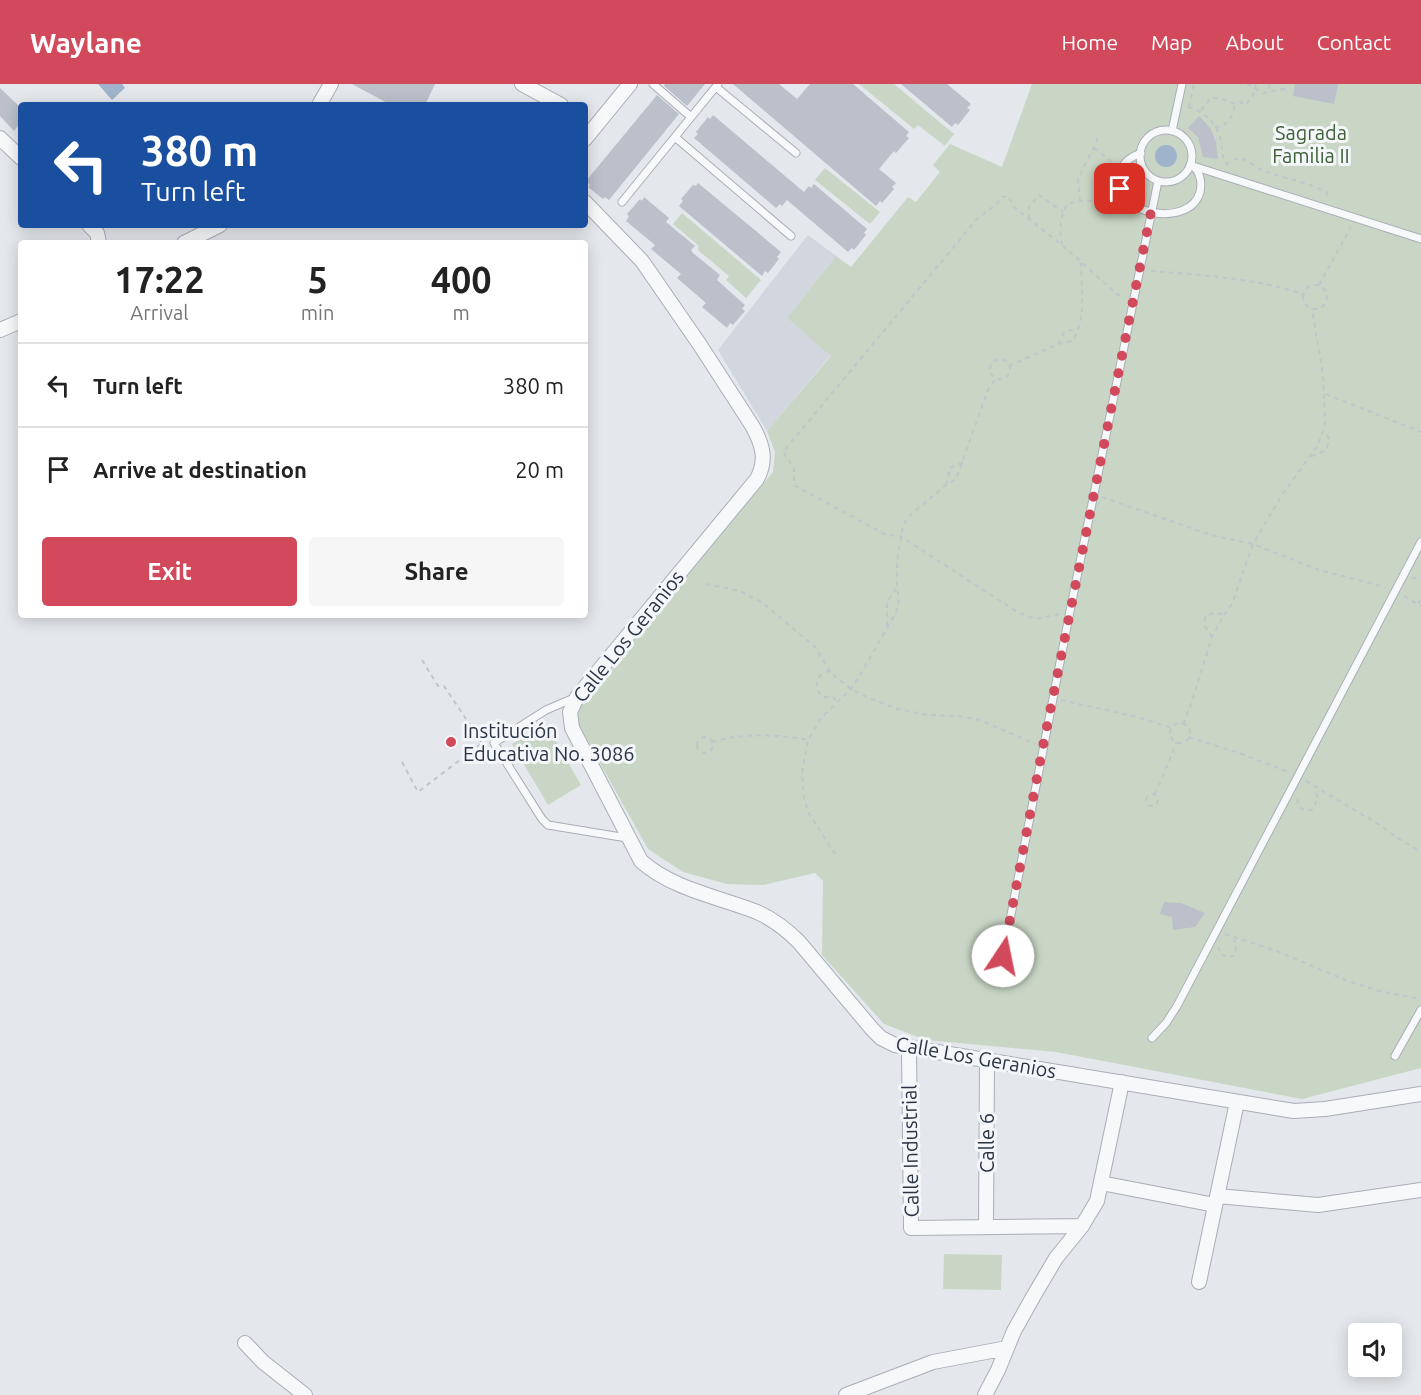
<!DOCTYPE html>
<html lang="en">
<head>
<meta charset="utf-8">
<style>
  :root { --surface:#fff; --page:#f6f6f6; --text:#222; --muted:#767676; --line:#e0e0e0; --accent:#d1495b }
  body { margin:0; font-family:Ubuntu,sans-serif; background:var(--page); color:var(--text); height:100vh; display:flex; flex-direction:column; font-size:22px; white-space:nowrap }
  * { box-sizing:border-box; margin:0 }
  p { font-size:20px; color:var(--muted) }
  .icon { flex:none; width:33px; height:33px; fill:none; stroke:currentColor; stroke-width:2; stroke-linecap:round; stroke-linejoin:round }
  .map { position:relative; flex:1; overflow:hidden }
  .sheet { position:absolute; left:18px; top:156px; width:570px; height:378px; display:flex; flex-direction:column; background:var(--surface); border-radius:6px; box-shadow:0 3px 15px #0003 }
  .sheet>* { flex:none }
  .guide { position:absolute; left:18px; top:18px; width:570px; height:126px; border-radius:6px; box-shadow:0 3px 15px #0003; background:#1a4fa0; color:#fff; overflow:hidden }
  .controls { position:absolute; left:1348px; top:1239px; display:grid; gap:12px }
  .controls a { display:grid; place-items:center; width:54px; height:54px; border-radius:6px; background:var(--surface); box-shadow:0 3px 15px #0003; font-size:30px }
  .pin { position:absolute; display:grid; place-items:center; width:51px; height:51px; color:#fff; margin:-26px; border-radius:12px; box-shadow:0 3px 9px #0006 }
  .me { position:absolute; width:66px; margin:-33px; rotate:11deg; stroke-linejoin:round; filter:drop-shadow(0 0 4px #0008) }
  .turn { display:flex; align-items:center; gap:21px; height:126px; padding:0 24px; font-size:27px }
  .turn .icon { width:78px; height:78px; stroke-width:2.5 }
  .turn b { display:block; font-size:42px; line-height:51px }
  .eta { display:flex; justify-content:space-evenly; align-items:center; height:102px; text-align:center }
  .eta b { font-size:36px; font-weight:600; line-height:42px }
  .action { display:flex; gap:12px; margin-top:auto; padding:12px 24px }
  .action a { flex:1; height:69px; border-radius:6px; background:var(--accent); color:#fff; font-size:24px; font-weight:600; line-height:69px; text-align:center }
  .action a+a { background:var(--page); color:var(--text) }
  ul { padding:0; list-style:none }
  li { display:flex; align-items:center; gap:18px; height:84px; padding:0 24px; border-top:2px solid var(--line) }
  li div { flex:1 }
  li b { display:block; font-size:22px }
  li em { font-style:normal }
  header { display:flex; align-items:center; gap:36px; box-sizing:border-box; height:84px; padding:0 30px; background:var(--accent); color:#fff }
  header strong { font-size:28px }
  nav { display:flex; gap:33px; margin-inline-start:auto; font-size:21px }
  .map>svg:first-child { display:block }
</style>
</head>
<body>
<header>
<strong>Waylane</strong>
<nav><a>Home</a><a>Map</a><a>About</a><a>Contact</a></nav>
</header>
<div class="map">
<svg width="1421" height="1311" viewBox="0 0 1421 1311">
  <rect width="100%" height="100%" fill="#e4e7ec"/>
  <path fill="#d2d6de" d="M808 151 836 172 787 234 831 271 767 347 718 266Z"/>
  <path fill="#c9d6c5" d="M859 0H894L954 50 945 62 918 41 914 45Z
    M1032 0H1421V984L1302 1015 1056 968 926 956 884 940 822 871 823 797 815 789 763 801 727 800 683 788 648 765 577 638 579 623 773 388 775 368 767 347 831 272 787 234 836 172 851 183 908 113 916 118 940 88 933 81 950 60 1002 83Z
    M825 84 880 128 870 140 815 96Z
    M682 129 761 196 746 214 726 196 729 192 698 166 699 162 673 140Z
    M546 640 581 701 548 721 512 660Z
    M944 1170 1002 1171 1001 1206 943 1205Z"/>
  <path fill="#9fb4cc" d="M98 0H122L125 4 112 16Z
    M1155 72a11 11 0 1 1 22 0a11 11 0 1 1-22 0Z"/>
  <path fill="#bbc0ca" d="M352 0H435L425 21H391Z
    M665 0H705L687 22 664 2Z
    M733 0H779L797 15 810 0H853L909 48 906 52 909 54 896 69 894 67 879 85 896 99 892 103 894 105 882 119 880 117 876 122Z
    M901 0H947L971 20 967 24 970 26 958 41 955 39 952 43Z
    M1295 0H1338L1334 20 1293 12Z
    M0 4 21 24V38L14 47 0 32Z
    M657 11 679 30 609 116 605 113 603 115 588 103 590 101 586 97Z
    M713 31 804 108 809 102 811 104 814 100 867 145 864 149 866 151 854 166 852 164 848 168 787 116 782 122 780 120 776 124 694 54 698 50 696 48 708 33 710 35Z
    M1199 32 1211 45 1216 58 1218 75 1203 73 1198 53 1188 44Z
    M698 99 781 168 777 173 779 175 768 189 765 187 762 192 679 122 683 117 681 115 693 101 696 102Z
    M644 113 669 134 666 138 695 162 691 166 693 169 720 191 717 196 745 221 742 225 745 227 733 241 730 239 727 244 702 223 706 219 677 194 681 190 651 165 655 161 626 137 629 132 627 130 640 115 642 117Z
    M1164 818 1181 819 1205 829 1195 843 1173 846 1172 833 1160 830Z"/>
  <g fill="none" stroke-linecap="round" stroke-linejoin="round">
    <defs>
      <path id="service" d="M653 0 691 33
        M716 3 796 69
        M1140 72a26 26 0 1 1 52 0a26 26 0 1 1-52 0Z
        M1172 47 1182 0
        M675 53 791 152
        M1141 69C1130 73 1121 79 1119 92 1112 131 1190 145 1200 108 1202 98 1200 88 1193 82
        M1190 81 1421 155
        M622 118 718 0
        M574 614 546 626 494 659 542 735 548 741 627 754
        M1003 872 1070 527 1158 97
        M1152 954 1166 939 1177 922 1421 458
        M1395 972 1421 926"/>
      <path id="minor" d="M522 0 561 21
        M319 21 331 0
        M0 54 21 74
        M585 55 630 0
        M585 118 642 177 700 261 753 343C763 362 767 376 757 395L577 613 570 628 572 644 641 777C672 805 719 813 757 828 773 835 787 846 799 858L872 945 881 954 895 961 1294 1027 1325 1025 1421 1010
        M89 141 97 149 99 159
        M184 159 220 141
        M0 246 21 237
        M909 965 911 1144 1082 1142
        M1101 1099 1215 1121
        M1217 1112 1318 1121 1421 1106
        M986 1143 987 975
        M1199 1198 1237 1018
        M245 1259 263 1278 305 1311
        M846 1311 933 1278 1007 1264
        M985 1311 998 1286 1014 1247 1033 1213 1056 1174 1082 1142 1097 1117 1122 998"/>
    </defs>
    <use href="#service" stroke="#a9aeb7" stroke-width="9"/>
    <use href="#minor" stroke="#a9aeb7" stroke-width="16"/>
    <path stroke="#c2c5cb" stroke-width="2" stroke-dasharray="4.5 4.5" stroke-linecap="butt" d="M1247 0 1263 9 1284 5 1283 0
      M1269 0 1271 9
      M1188 23C1205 27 1217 40 1221 57 1223 66 1221 73 1227 80
      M1189 23 1194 0
      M1201 26 1211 14H1219L1235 20 1240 18 1246 21 1256 6 1255 0
      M1215 43C1229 42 1232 33 1235 21
      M1094 64 1113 79
      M1226 81C1231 77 1236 73 1243 75 1250 78 1257 84 1264 87 1283 94 1311 99 1327 109L1328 115
      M1080 117 1078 95 1097 57 1096 49
      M1029 135V123L1039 111 1063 128
      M1062 161C1059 145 1060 135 1067 120L1080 117H1094L1110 110
      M1151 187C1202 191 1254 194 1303 210
      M1303 213a12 12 0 1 1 24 0a12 12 0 1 1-24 0Z
      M1319 201 1351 143
      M1058 260 1064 248 1079 244
      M990 285a10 10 0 1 1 20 0a10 10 0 1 1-20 0Z
      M1009 282 1058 260 1072 257C1087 237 1081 203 1081 179
      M1326 310 1421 348
      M1311 372C1322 369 1329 366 1329 354L1323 347
      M946 401 950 384 963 378
      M1102 413 1211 451 1253 460 1319 486 1385 503
      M1412 494 1421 495
      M706 500 740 507 763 519 815 563 831 589 851 605 869 614 898 625 928 631 958 632 980 636 1035 660
      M1404 512 1421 522
      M1418 520 1421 515
      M1059 530 1036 535 1019 529 900 452 886 451 794 401V384L783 368 977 135 997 120 1002 113 1008 112 1015 124 1062 161 1118 211 1124 212
      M887 542V518L897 503
      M1212 553 1205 542V533L1213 529 1223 530
      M422 576 438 602H444L482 659
      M830 587C816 589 812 603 823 613H833L836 616
      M1061 616 1137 633 1172 644
      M1170 649a10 10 0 1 1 20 0a10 10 0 1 1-20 0Z
      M1183 640 1191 620 1212 553 1222 534 1232 520 1253 460 1282 411 1318 361 1323 347 1325 338 1323 291 1312 225
      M1189 653 1242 670 1288 688
      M697 661a8 8 0 1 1 16 0a8 8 0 1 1-16 0Z
      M712 658C744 649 776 650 808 656
      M402 678 418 708 482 659H485
      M1306 697 1383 743 1396 753 1421 768
      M1146 716a6 6 0 1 1 12 0a6 6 0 1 1-12 0Z
      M1155 710 1177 658
      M1297 715 1298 720 1302 725 1312 726 1318 715 1316 708 1318 705
      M835 770 808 728 804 714 802 689 808 656 821 634 851 605 862 588 896 528 899 515 897 503V477L903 442 908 433 946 401 956 395 988 306 996 294
      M1225 850 1274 866 1348 897 1379 907 1421 915
      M1218 863 1221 871 1230 873 1235 871 1236 861 1234 855"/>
    <use href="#service" stroke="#f7f8fa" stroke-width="7"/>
    <use href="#minor" stroke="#f7f8fa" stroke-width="14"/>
  </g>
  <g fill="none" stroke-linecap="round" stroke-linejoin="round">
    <path stroke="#d1495b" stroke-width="10" stroke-dasharray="0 18" d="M1003 872 1043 662 1151 128 1131 120 1120 105"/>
  </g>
  <circle fill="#d1495b" stroke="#f4f6f9" stroke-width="2" cx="451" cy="658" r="6"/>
  <g text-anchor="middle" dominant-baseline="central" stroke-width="6" stroke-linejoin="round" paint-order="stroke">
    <g font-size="20" fill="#3f6138" stroke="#f4f6f9">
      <text x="1311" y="48">Sagrada<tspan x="1311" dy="23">Familia II</tspan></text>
    </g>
    <g font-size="20" fill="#2b3445" stroke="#f4f6f9">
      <text transform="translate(628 552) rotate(-51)">Calle Los Geranios</text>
      <text transform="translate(976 973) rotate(10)">Calle Los Geranios</text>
      <text transform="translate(986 1059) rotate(-90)">Calle 6</text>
      <text transform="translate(910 1067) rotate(-91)">Calle Industrial</text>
    </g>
    <g font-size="20" fill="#2b3445" stroke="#f4f6f9" text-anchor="start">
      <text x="463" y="646">Institución<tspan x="463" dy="23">Educativa No. 3086</tspan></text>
    </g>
  </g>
</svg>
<div class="controls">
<a><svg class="icon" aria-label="sound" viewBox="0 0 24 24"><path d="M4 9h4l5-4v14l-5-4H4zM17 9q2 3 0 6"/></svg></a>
</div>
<div class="pin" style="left:1120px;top:105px;background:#d93025"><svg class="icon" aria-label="arrive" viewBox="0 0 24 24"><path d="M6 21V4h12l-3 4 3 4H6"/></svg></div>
<svg class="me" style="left:1003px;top:872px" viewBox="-20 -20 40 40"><circle r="19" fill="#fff"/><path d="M0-13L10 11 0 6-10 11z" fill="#d1495b"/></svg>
<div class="guide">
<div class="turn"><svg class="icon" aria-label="left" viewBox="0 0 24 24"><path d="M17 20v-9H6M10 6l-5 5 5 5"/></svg><div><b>380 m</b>Turn left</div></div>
</div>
<section class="sheet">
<div class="eta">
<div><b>17:22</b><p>Arrival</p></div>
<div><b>5</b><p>min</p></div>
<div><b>400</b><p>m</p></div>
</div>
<ul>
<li><svg class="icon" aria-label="left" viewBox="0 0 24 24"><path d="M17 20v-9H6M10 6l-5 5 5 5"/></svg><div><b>Turn left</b></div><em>380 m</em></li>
<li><svg class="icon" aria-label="arrive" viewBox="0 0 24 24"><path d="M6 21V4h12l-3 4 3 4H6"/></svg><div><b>Arrive at destination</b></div><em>20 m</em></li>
</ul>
<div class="action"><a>Exit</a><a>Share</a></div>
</section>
</div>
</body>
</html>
